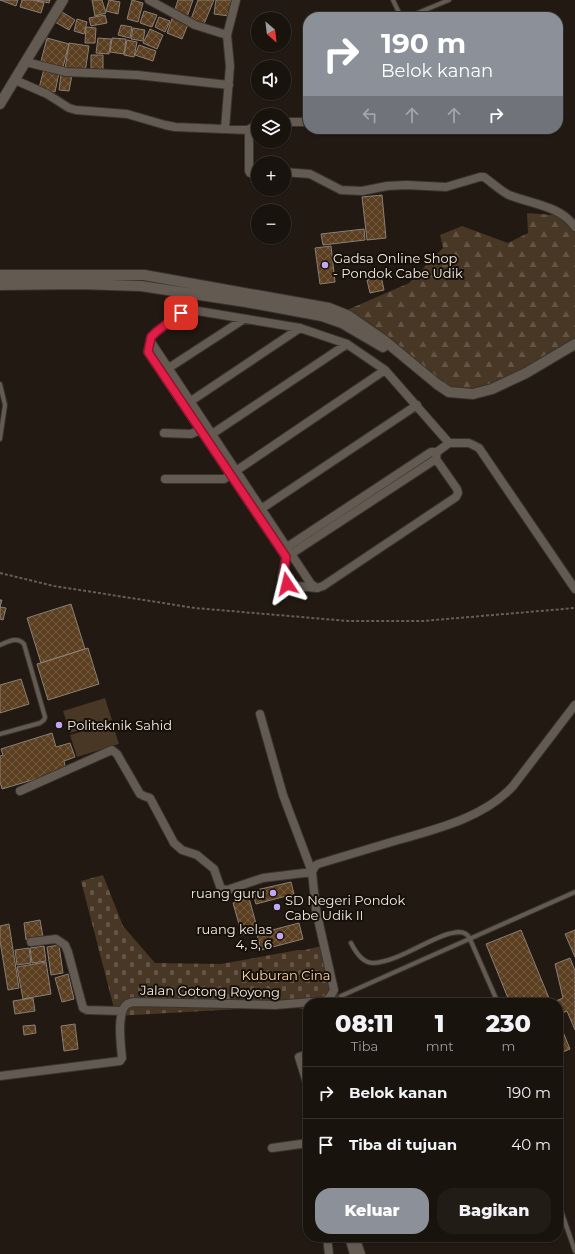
<!DOCTYPE html>
<html lang="id">
<head>
<meta charset="utf-8">
<style>
  :root { --surface:#19130e; --page:#221c17; --text:#f1f3f6; --muted:#9f9e9e; --line:#37322e; --accent:#8c9099 }
  body { margin:0; font-family:Montserrat,sans-serif; background:var(--page); color:var(--text); height:100vh; display:flex; flex-direction:column; font-size:15px; white-space:nowrap }
  * { box-sizing:border-box; margin:0 }
  p { font-size:13px; color:var(--muted) }
  .icon { flex:none; width:22px; height:22px; fill:none; stroke:currentColor; stroke-width:2; stroke-linecap:round; stroke-linejoin:round }
  .map { position:relative; flex:1; overflow:hidden }
  .panel { position:absolute; left:303px; top:998px; width:260px; height:244px; display:flex; flex-direction:column; background:var(--surface); border-radius:16px; box-shadow:0 1px 3px #0004,0 0 0 1px var(--line) }
  .panel>* { flex:none }
  .top-card { position:absolute; left:303px; top:12px; width:260px; height:122px; border-radius:16px; box-shadow:0 1px 3px #0004,0 0 0 1px var(--line); background:#8c9099; color:#fff; overflow:hidden }
  .needle { width:26px; rotate:152deg }
  .buttons { position:absolute; left:251px; top:12px; display:grid; gap:8px }
  .buttons a { display:grid; place-items:center; width:40px; height:40px; border-radius:50%; background:var(--surface); box-shadow:0 1px 3px #0004,0 0 0 1px var(--line); font-size:20px }
  .pin { position:absolute; display:grid; place-items:center; width:34px; height:34px; color:#fff; margin:-17px; border-radius:8px; box-shadow:0 2px 6px #0006 }
  .me { position:absolute; width:44px; margin:-22px; rotate:350deg; stroke-linejoin:round; filter:drop-shadow(0 0 3px #0008) }
  .turn { display:flex; align-items:center; gap:14px; height:84px; padding:0 12px; font-size:18px }
  .turn .icon { width:52px; height:52px; stroke-width:2.5 }
  .turn b { display:block; font-size:28px; line-height:34px }
  .lanes { display:flex; align-items:center; height:38px; padding:0 12px; background:#0003; justify-content:center; gap:20px; direction:ltr }
  .lanes .off { opacity:.35 }
  .eta { display:flex; justify-content:space-evenly; align-items:center; height:68px; text-align:center }
  .eta b { font-size:24px; font-weight:800; line-height:28px }
  .primary-button { display:flex; gap:8px; margin-top:auto; padding:8px 12px }
  .primary-button a { flex:1; height:46px; border-radius:16px; background:var(--accent); color:#fff; font-size:16px; font-weight:800; line-height:46px; text-align:center }
  .primary-button a+a { background:var(--page); color:var(--text) }
  ul { padding:0; list-style:none }
  li { display:flex; align-items:center; gap:12px; height:52px; padding:0 12px; border-top:1px solid var(--line) }
  li div { flex:1 }
  li b { display:block; font-size:15px }
  li em { font-style:normal }
  .map>svg:first-child { display:block }
</style>
</head>
<body>
<div class="map">
<svg width="575" height="1254" viewBox="0 0 575 1254">
  <defs>
    <pattern id="forest-firs" width="22" height="20" patternUnits="userSpaceOnUse"><rect width="22" height="20" fill="#493725"/><path d="M5 1l3.5 6h-7zM16 11l3.5 6h-7z" fill="#645445"/></pattern>
    <pattern id="cemetery-stones" width="16" height="16" patternUnits="userSpaceOnUse"><rect width="16" height="16" fill="#493725"/><path d="M2 7V4a2 2 0 0 1 4 0v3zM10 15v-3a2 2 0 0 1 4 0v3z" fill="#645445"/></pattern>
    <pattern id="building-cross-hatch" width="8" height="8" patternUnits="userSpaceOnUse"><rect width="8" height="8" fill="#5b3f20"/><path d="M0 0l8 8M0 8l8-8" fill="none" stroke="#735b40"/></pattern>
  </defs>
  <rect width="100%" height="100%" fill="#211912"/>
  <path fill="url(#forest-firs)" d="M527 213 566 216 575 232V340L495 387 456 391 441 385 347 310 409 283 443 248 440 235 462 226 508 243 528 233Z"/>
  <path fill="url(#cemetery-stones)" d="M103 875 123 926 155 963 221 964 298 950H305L325 945 338 988V1003H308V1011L292 1006 116 1016 81 881Z"/>
  <path fill="#493725" d="M105 698 112 720 70 733 63 711Z
    M112 722 119 744 77 757 70 735Z"/>
  <path fill="url(#building-cross-hatch)" stroke="#897f76" d="M0 0H18L16 6Z
    M22 0H33L44 3 41 13 20 7Z
    M36 0H50L49 3Z
    M92 0H102L106 13 95 16Z
    M109 0 120 2 118 14 106 11Z
    M132 0 143 3 138 22 127 19Z
    M178 0H193L187 17 174 12Z
    M198 0H214L204 24 191 19Z
    M216 0H231L229 16 214 14Z
    M144 11 157 15 152 27 140 23Z
    M62 12 75 20 69 30 55 22Z
    M105 15 107 23 91 26 89 18Z
    M173 16 189 22 182 39 167 33Z
    M159 17 170 21 165 32 155 27Z
    M77 19 87 22 84 34 74 31Z
    M121 25 132 27 130 38 118 35Z
    M86 27 96 28 95 43H85Z
    M133 28 145 30 143 41 131 39Z
    M150 29 163 35 157 49 143 43Z
    M47 38 69 44 62 71 40 65Z
    M98 38 111 39 109 54 96 53Z
    M112 38 126 39 124 54 110 52Z
    M127 40 137 42 134 57 124 55Z
    M69 43 89 46 85 73 65 69Z
    M139 45 156 51 153 61 135 55Z
    M91 55H103V71H91Z
    M44 69 59 73 55 92 39 88Z
    M61 74 72 75 69 91 59 90Z
    M382 195 386 238 367 240 362 197Z
    M364 229 365 240 323 245 321 234Z
    M331 246 335 282 320 284 315 248Z
    M381 276 384 290 370 293 367 280Z
    M0 600H2L0 607 6 608 3 620 0 619Z
    M71 604 85 649 41 663 27 618Z
    M88 648 99 684 48 700 37 664Z
    M21 679 29 704 0 713V685Z
    M52 733 56 747 70 743 75 757 64 761 66 770 2 789 0 782V756L3 755 1 749Z
    M291 882 294 894 256 904 252 891Z
    M249 898 258 931 242 935 233 903Z
    M40 920 43 937 26 940 24 923Z
    M299 923 303 939 261 950 257 934Z
    M9 924 19 988 8 990 0 941V926Z
    M521 930 551 1003 563 998 555 964 570 958 575 971V1030L567 1011 558 1015V1003H510L486 944Z
    M575 930V957L565 934Z
    M59 945 63 973 51 975 47 947Z
    M44 946 46 961 32 963 30 948Z
    M29 948 31 963 17 965 15 950Z
    M46 962 51 994 23 999 17 967Z
    M68 974 74 999 62 1002 55 978Z
    M33 998 35 1011 15 1014 13 1001Z
    M558 1020 570 1049 558 1054Z
    M75 1024 78 1049 64 1051 61 1026Z
    M35 1025 36 1033 24 1035 23 1026Z"/>
  <g fill="none" stroke-linecap="round" stroke-linejoin="round">
    <defs>
      <path id="service" d="M393 0 401 17
        M408 17 449 0
        M0 384 5 405 0 439
        M0 645C8 642 17 636 24 644L45 717 44 720 40 723 0 734
        M351 943C355 951 363 963 373 963 397 962 425 941 448 934 454 933 460 930 466 934 468 935 469 937 470 939L498 1003
        M341 996 575 892
        M558 1202 575 1251"/>
      <path id="minor" d="M149 0 195 25 227 35
        M26 62 66 72 137 75 229 85
        M15 80 47 94 69 108 76 110 127 114 165 125 175 127 248 130 249 132V171L250 173H258
        M284 122H308
        M225 129 230 66 227 35 236 0
        M248 130 258 124
        M284 172 310 174 341 190 362 191 387 186 406 185 446 187 480 177H484C491 182 502 192 509 195 532 204 561 206 575 227
        M151 342 311 584 317 588 323 586 456 497 458 493 457 489 436 459 437 452
        M164 371 244 319
        M188 403 300 328
        M164 433 191 434 200 430
        M209 436 347 344
        M165 479H224L385 370
        M258 511 417 405
        M284 549 431 452H437L449 443
        M288 556 436 459
        M317 588 287 585 283 581 282 577 286 557 148 352 151 337 156 332 181 313 192 310 300 328 347 344 385 370 449 443H469L479 448 575 589
        M20 791 112 750 117 754 140 794 144 796 150 798 174 843 182 850 197 855 214 869 221 889 227 890 263 878 312 872 283 795 260 714
        M31 942 56 939 65 945 68 952 83 1008 87 1010 122 1011
        M308 1054 299 1057 308 1086
        M0 1076 120 1061 122 1058C121 1045 116 1013 127 1004 129 1003 131 1003 133 1002L275 1005 325 1001 330 997 334 990 316 910 312 872 315 866 318 864C345 856 371 848 398 840 437 829 485 817 513 786L575 705
        M272 1148 308 1143
        M327 1237 329 1254
        M349 1237 354 1254
        M355 1237 361 1254
        M356 1240 365 1237"/>
      <path id="tertiary" d="M0 104 63 0
        M0 275H144L329 308 349 316 385 341 437 384 449 392 473 394 492 389 526 373 575 344
        M0 285 79 284 141 286 246 302 322 316 342 323 383 347"/>
    </defs>
    <use href="#service" stroke="#38332f" stroke-width="6"/>
    <use href="#minor" stroke="#38332f" stroke-width="10"/>
    <use href="#tertiary" stroke="#38332f" stroke-width="12"/>
    <path stroke="#655e58" stroke-width="2" stroke-dasharray="3 2" stroke-linecap="butt" d="M0 573 54 586 195 608 348 621H423L575 608"/>
    <use href="#service" stroke="#635a51" stroke-width="4"/>
    <use href="#minor" stroke="#635a51" stroke-width="8"/>
    <use href="#tertiary" stroke="#635a51" stroke-width="10"/>
  </g>
  <g fill="none" stroke-linecap="round" stroke-linejoin="round">
    <defs>
      <path id="route" d="M181 313 156 332 151 337 148 352 286 557 283 581 287 584"/>
    </defs>
    <use href="#route" stroke="#92132f" stroke-width="10"/>
    <use href="#route" stroke="#e11d48" stroke-width="7"/>
  </g>
  <g fill="#c2a8f2" stroke="#171009" stroke-width="1.5">
    <circle cx="325" cy="265" r="4"/>
    <circle cx="59" cy="725" r="4"/>
    <circle cx="273" cy="893" r="4"/>
    <circle cx="277" cy="907" r="4"/>
    <circle cx="280" cy="936" r="4"/>
  </g>
  <g text-anchor="middle" dominant-baseline="central" stroke-width="4" stroke-linejoin="round" paint-order="stroke">
    <g font-size="13" fill="#f2ece7" stroke="#171009" text-anchor="start">
      <text x="333" y="258">Gadsa Online Shop<tspan x="333" dy="15">- Pondok Cabe Udik</tspan></text>
      <text x="67" y="725">Politeknik Sahid</text>
      <text x="265" y="893" text-anchor="end">ruang guru</text>
      <text x="285" y="900">SD Negeri Pondok<tspan x="285" dy="15">Cabe Udik II</tspan></text>
      <text x="272" y="929" text-anchor="end">ruang kelas<tspan x="272" dy="15">4, 5, 6</tspan></text>
    </g>
    <g font-size="13" fill="#fbd2a8" stroke="#171009">
      <text x="286" y="975">Kuburan Cina</text>
    </g>
    <g font-size="13" fill="#f2ece7" stroke="#171009">
      <text transform="translate(210 991) rotate(1)">Jalan Gotong Royong</text>
    </g>
  </g>
</svg>
<div class="buttons">
<a><svg class="needle" viewBox="-14 -14 28 28"><path d="M0-13l5 13h-10z" fill="#e53935"/><path d="M0 13l5-13h-10z" fill="#9f9e9e"/></svg></a>
<a><svg class="icon" aria-label="sound" viewBox="0 0 24 24"><path d="M4 9h4l5-4v14l-5-4H4zM17 9q2 3 0 6"/></svg></a>
<a><svg class="icon" aria-label="layers" viewBox="0 0 24 24"><path d="M12 4l9 5-9 5-9-5zM3 14l9 5 9-5"/></svg></a>
<a>+</a>
<a>−</a>
</div>
<div class="pin" style="left:181px;top:313px;background:#d93025"><svg class="icon" aria-label="arrive" viewBox="0 0 24 24"><path d="M6 21V4h12l-3 4 3 4H6"/></svg></div>
<svg class="me" style="left:287px;top:584px" viewBox="-20 -20 40 40"><path d="M0-17L14 15 0 8-14 15z" fill="#e11d48" stroke="#fff" stroke-width="4"/></svg>
<div class="top-card">
<div class="turn"><svg class="icon" aria-label="right" viewBox="0 0 24 24"><path d="M7 20v-9h11M14 6l5 5-5 5"/></svg><div><b>190 m</b>Belok kanan</div></div>
<div class="lanes"><svg class="icon off" aria-label="left" viewBox="0 0 24 24"><path d="M17 20v-9H6M10 6l-5 5 5 5"/></svg><svg class="icon off" aria-label="ahead" viewBox="0 0 24 24"><path d="M12 20V5M6 11l6-6 6 6"/></svg><svg class="icon off" aria-label="ahead" viewBox="0 0 24 24"><path d="M12 20V5M6 11l6-6 6 6"/></svg><svg class="icon" aria-label="right" viewBox="0 0 24 24"><path d="M7 20v-9h11M14 6l5 5-5 5"/></svg></div>
</div>
<section class="panel">
<div class="eta">
<div><b>08:11</b><p>Tiba</p></div>
<div><b>1</b><p>mnt</p></div>
<div><b>230</b><p>m</p></div>
</div>
<ul>
<li><svg class="icon" aria-label="right" viewBox="0 0 24 24"><path d="M7 20v-9h11M14 6l5 5-5 5"/></svg><div><b>Belok kanan</b></div><em>190 m</em></li>
<li><svg class="icon" aria-label="arrive" viewBox="0 0 24 24"><path d="M6 21V4h12l-3 4 3 4H6"/></svg><div><b>Tiba di tujuan</b></div><em>40 m</em></li>
</ul>
<div class="primary-button"><a>Keluar</a><a>Bagikan</a></div>
</section>
</div>
</body>
</html>
